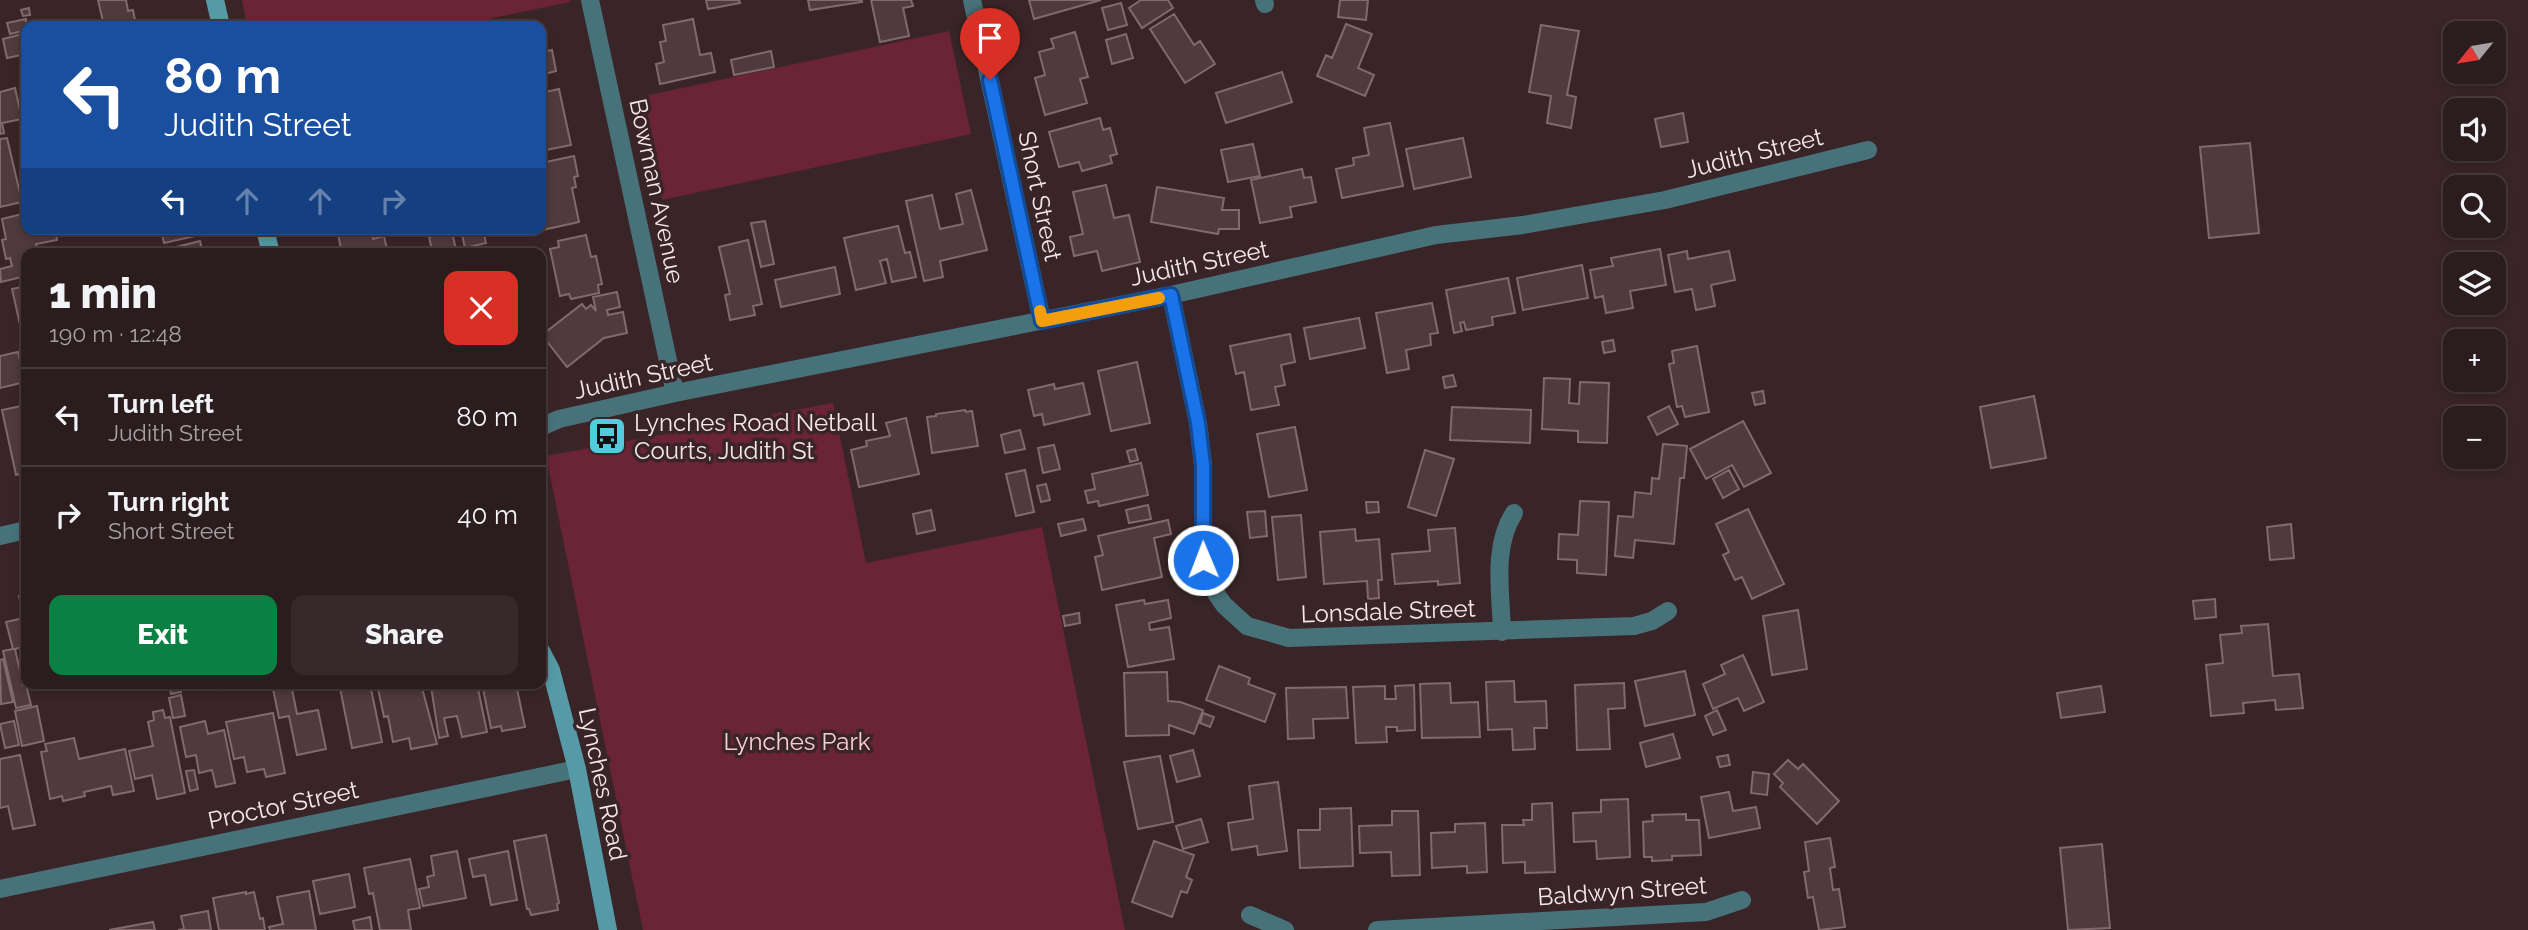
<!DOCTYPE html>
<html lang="en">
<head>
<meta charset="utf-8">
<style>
  :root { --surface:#2b1c1e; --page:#37292b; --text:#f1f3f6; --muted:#a6a1a4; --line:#473a3c; --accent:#0b8043 }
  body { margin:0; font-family:Raleway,sans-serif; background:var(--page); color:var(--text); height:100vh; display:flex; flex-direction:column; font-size:26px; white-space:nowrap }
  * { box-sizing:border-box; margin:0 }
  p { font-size:23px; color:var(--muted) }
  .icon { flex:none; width:38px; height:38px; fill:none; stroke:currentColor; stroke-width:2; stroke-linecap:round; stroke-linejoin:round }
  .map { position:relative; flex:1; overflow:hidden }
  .sheet { position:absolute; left:21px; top:248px; width:525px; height:441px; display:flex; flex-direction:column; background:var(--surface); border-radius:14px; box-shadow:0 4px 10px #0003,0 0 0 2px var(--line) }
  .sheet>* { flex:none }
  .top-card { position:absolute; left:21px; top:21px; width:525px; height:214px; border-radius:14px; box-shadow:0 4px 10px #0003,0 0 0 2px var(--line); background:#1a4fa0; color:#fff; overflow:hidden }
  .needle { width:46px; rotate:240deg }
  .controls { position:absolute; left:2443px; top:21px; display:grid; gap:14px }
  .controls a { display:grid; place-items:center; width:63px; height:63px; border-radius:14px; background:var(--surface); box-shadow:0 4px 10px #0003,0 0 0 2px var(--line); font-size:35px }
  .pin { position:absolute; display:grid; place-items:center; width:60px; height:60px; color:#fff; margin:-72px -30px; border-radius:50% 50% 50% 0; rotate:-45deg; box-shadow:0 0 7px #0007 }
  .pin .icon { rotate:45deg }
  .me { position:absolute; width:77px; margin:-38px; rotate:359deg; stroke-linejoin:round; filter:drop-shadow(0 0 5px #0008) }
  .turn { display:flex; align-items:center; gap:24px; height:147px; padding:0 28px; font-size:32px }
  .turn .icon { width:91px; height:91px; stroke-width:2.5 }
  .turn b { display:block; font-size:49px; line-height:60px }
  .lanes { display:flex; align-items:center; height:66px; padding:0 28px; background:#0003; justify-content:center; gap:35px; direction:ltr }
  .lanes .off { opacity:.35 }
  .round { display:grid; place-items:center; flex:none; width:74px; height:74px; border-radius:14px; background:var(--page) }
  .head { display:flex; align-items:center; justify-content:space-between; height:119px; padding:0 28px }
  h1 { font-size:42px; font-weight:800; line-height:52px }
  .primary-button { display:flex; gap:14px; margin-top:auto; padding:14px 28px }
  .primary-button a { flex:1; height:80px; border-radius:14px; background:var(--accent); color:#fff; font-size:28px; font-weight:800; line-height:80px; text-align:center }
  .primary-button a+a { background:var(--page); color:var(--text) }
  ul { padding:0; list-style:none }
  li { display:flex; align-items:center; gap:21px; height:98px; padding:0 28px; border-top:2px solid var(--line) }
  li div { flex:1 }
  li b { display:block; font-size:26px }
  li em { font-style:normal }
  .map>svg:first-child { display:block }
</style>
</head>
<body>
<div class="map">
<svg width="2528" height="930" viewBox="0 0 2528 930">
  <rect width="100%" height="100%" fill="#392528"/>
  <path fill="#6b2435" d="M242 0H570V2L454 26H247Z
    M949 31 971 134 662 200 640 97Z
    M833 403 866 563 1042 527 1125 930H643L546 456Z"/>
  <path fill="#4f3a3d" stroke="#81696c" stroke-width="2" d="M98 0H126L128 11 133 10 136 25 104 26Z
    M706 0H739L740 3 708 9Z
    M808 0H862V2L810 10Z
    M871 0H911L913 6 903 8 909 36 880 42Z
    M1029 0H1101L1034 19Z
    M1141 0H1168L1173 8 1142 28 1129 8Z
    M1340 0H1368L1366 20 1338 17Z
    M1121 3 1127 25 1108 30 1102 8Z
    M29 8 30 15 23 16 21 10Z
    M1174 14 1194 45 1200 41 1215 64 1185 83 1150 29Z
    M26 19V30L10 34 7 23Z
    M693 19 700 55 711 53 715 72 660 84 656 64 664 62 660 42 666 41 663 25Z
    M1346 24 1372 34 1358 68 1374 75 1365 96 1317 76 1326 55 1332 58Z
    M1541 25 1579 31 1567 95 1576 97 1571 128 1547 123 1551 96 1529 92Z
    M1075 32 1088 77 1080 79 1087 103 1045 115 1035 78 1045 75 1039 52 1054 48 1051 39Z
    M26 33V54L7 58 3 39Z
    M1126 34 1133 58 1112 64 1106 40Z
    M552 50 556 71 541 75V52Z
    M771 51 774 67 734 75 731 60Z
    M1282 72 1292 102 1226 123 1216 93Z
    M15 88 22 119 2 123 4 133 0 134V92Z
    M559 89 571 145 541 151V93Z
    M1683 113 1688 142 1661 147 1655 119Z
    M1100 118 1103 130 1110 128 1117 154 1110 156 1112 163 1082 171 1079 162 1059 167 1049 132Z
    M1390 123 1403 186 1342 198 1336 169 1354 165 1353 158 1369 155 1364 128Z
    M7 138 22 202 0 207V139Z
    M1463 138 1471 177 1414 189 1406 149Z
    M2250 143 2259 233 2209 238 2200 147Z
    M1253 144 1260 176 1228 182 1221 150Z
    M574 156 578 176 574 177 576 187 572 188 579 222 538 231 537 229H541V201L545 200 541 182V163Z
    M1302 169 1304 178 1311 177 1316 202 1290 207 1292 217 1260 223 1251 180Z
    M1106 185 1114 218 1129 215 1140 262 1102 271 1097 251 1074 256 1070 237 1083 234 1073 192Z
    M1157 187 1224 198 1222 210H1239V229H1219L1218 234 1151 222Z
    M971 190 987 250 940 261 943 277 924 281 906 201 932 195 940 229 963 224 956 194Z
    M26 213V229H55L57 240 36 244 37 248 43 247 45 254H26V276L1 282 0 269 12 266 10 258 6 259 2 240 6 239 2 219Z
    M765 221 774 264 761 267 751 223Z
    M898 226 905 253 910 252 916 277 892 282 887 259 880 261 886 283 856 290 844 238Z
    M161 229H193L195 236 164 243Z
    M337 229H371L373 239 384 236 388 254H342Z
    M483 229 486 243 465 248 461 230Z
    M452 232 457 254H422L432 250 429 237Z
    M586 235 591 257 596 256 602 284 598 285 599 293 571 299 569 294 560 296 550 249 559 247 558 241Z
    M748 240 762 304 753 306 755 315 730 320 725 295 730 294 719 247Z
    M200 241 203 254H169L168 249Z
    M1660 249 1666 285 1630 291 1633 308 1606 313 1603 296 1595 298 1590 270 1613 266 1611 258Z
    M1687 251 1688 259 1729 251 1735 280 1711 285 1715 306 1696 310 1692 289 1675 292 1668 255Z
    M1582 265 1588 298 1523 310 1517 278Z
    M835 267 840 294 781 307 775 280Z
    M1508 278 1515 313 1492 317 1493 325 1466 330 1464 322 1460 323 1462 331 1454 333 1446 290Z
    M26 286V342L25 338H23L12 289Z
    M617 292 620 307 607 310 608 315 623 312 627 333 604 338 567 367 542 335 582 304 586 309 591 305 596 311 593 297Z
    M1432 303 1438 333 1430 334 1431 345 1406 350 1409 369 1387 373 1376 313Z
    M1359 318 1365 348 1310 359 1304 328Z
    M1290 334 1295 362 1281 365 1285 385 1275 387 1279 405 1251 410 1244 372 1236 374 1230 346Z
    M1613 340 1615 351 1604 353 1602 342Z
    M1697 346 1709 412 1685 417 1682 406 1677 407 1669 364 1674 363 1672 351Z
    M18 352 25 382 0 388V356Z
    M1137 362 1150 423 1111 431 1098 371Z
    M1453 375 1456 386 1445 388 1443 377Z
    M1544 378 1570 379 1569 403 1579 404 1580 382 1609 383 1607 443 1578 442V431L1542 429Z
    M1083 383 1090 414 1044 425 1042 414 1034 416 1028 390 1054 384 1055 389Z
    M1763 391 1765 403 1755 405 1752 393Z
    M2034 396 2046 458 1991 468 1980 407Z
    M26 405V472L16 475 2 410Z
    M1669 406 1678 424 1657 435 1648 417Z
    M1452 407 1531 410 1530 443 1450 440Z
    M965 410 966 412 972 411 978 446 932 453 927 417 936 416V414Z
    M906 418 919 474 859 487 851 450 867 446 866 441 890 436 886 423Z
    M1743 421 1771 473 1744 487 1732 465 1706 479 1690 449Z
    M1295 427 1307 490 1269 497 1257 434Z
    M1020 430 1025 449 1005 453 1001 435Z
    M1663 444 1687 446 1684 478H1680L1674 544 1635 540 1633 558 1615 556 1618 516 1633 517 1635 492 1651 494 1652 478 1659 479Z
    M1054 445 1060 469 1043 473 1038 448Z
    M1135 449 1138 460 1130 462 1127 451Z
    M1425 450 1454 459 1436 516 1408 507Z
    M1141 463 1148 495 1099 506 1098 501 1088 503 1085 491 1095 489 1092 474Z
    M1025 470 1034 512 1016 516 1006 474Z
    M1729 470 1739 489 1723 498 1713 479Z
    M1046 484 1050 500 1041 502 1037 486Z
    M1580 501 1609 502 1606 575 1577 573V560L1558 559 1559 534 1578 535Z
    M1366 502H1378L1379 512 1367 513Z
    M1148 505 1151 519 1129 523 1126 510Z
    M1748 509 1784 584 1752 599 1742 577 1735 580 1723 555 1729 552 1716 524Z
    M931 510 935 530 917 534 913 514Z
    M1265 511 1267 536 1250 538 1247 512Z
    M1301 515 1306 577 1278 580 1272 517Z
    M1083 519 1086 530 1061 536 1058 524Z
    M1168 520 1171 534 1154 538 1162 577 1102 590 1095 557 1103 555 1098 536Z
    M2291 524 2294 558 2270 560 2267 527Z
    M1455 528 1460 583 1438 585V581L1395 584 1392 554 1430 551 1428 530Z
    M1355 529 1356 541 1379 539 1382 580H1378L1379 598 1368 599 1367 581 1324 584 1320 532Z
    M26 595V646L15 649 23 685H26L31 705 16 708 3 651 13 649 6 622 24 618 19 596Z
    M2215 599 2216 617 2195 619 2193 601Z
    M1144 600 1145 604 1168 600 1171 618 1149 623 1150 630 1169 627 1174 659 1128 667 1116 605Z
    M1798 610 1807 669 1772 675 1763 616Z
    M1079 613 1080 623 1065 626 1063 616Z
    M2268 624 2273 676 2299 674 2303 708 2276 710 2275 700 2243 703 2244 713 2211 716 2206 665 2223 663 2220 635 2242 633 2241 626Z
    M1743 655 1764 702 1744 711 1738 698 1713 709 1703 684 1725 674 1721 665Z
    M3 659 13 702 1 704 0 660Z
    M1219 666 1250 678 1248 684 1275 694 1265 722 1206 700Z
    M1685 671 1695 715 1645 726 1635 681Z
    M1167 672 1168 701 1180 702 1203 710 1194 734 1169 725V735L1126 736 1124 673Z
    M1514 681 1515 702 1546 701 1547 728H1534L1535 749 1513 750 1512 729 1488 730 1486 682Z
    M1450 683 1451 703 1478 702 1480 737 1422 738 1420 684Z
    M1624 683 1625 708 1608 709 1610 749 1577 750 1575 685Z
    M169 684H180L181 692 171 694Z
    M221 684H252L222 690Z
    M272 684H291L297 714 318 710 326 749 297 755 289 716 279 718Z
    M356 684H370L382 742 352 748 340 688Z
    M377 684H421L437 744 411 749 409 738 393 742 388 716 384 717Z
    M477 684 487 732 462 737 457 716 444 718 448 736 439 738 431 686Z
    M482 684H516L525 727 502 731 501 726 491 728Z
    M1414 685 1415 730 1397 731V727H1386L1387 742 1356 743 1353 687 1385 686V699H1396L1395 686Z
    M2101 686 2105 712 2061 718 2057 693Z
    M1346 687 1348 718 1313 719 1314 738 1288 739 1286 688Z
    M181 695 185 716 173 718 169 698Z
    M37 706 44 741 22 746 15 711Z
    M163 710 165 718 170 717 185 793 157 799 152 775 135 779 129 751 153 746 148 722 154 720 153 712Z
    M1717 710 1726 730 1713 735 1705 716Z
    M273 713 285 773 266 777 264 769 247 772 244 757 234 759 226 722Z
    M1203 713 1214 717 1210 727 1200 723Z
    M14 721 19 745 5 748 0 724Z
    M205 721 208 734 224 730 235 783 216 787 212 770 199 773 196 755 186 757 180 727Z
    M1673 734 1680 758 1646 767 1640 743Z
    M74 738 79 759 125 749 134 791 113 795 111 786 84 792 85 796 63 801 62 796 50 799 41 752 47 751 45 744Z
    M1193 750 1200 776 1177 782 1170 756Z
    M20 755 35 825 13 829 8 806 0 808V759Z
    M1728 755 1730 765 1720 767 1717 757Z
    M1160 756 1173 822 1138 829 1124 762Z
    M1788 760 1798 769 1803 764 1839 801 1817 824 1780 787 1783 783 1774 774Z
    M194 770 198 789 190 791 186 771Z
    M1753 772 1769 774 1767 795 1751 793Z
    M1278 782 1287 851 1258 855 1257 846 1232 850 1228 823 1253 819 1249 786Z
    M1729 792 1733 811 1756 807 1760 828 1709 838 1701 797Z
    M1628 799 1630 857 1597 859 1596 841 1574 842 1573 813 1601 812V800Z
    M1552 803 1555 872 1525 873V862L1503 863 1502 825H1524L1523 820H1532V804Z
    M1351 808 1353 866 1300 868 1298 830H1320V809Z
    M1392 811H1418L1420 875 1392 876 1391 852 1360 853 1359 826 1392 825Z
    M1686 814V820H1699L1701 855 1672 856V860L1652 861V857H1644L1643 822 1653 821 1652 815Z
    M1201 819 1208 842 1183 849 1176 826Z
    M1485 823 1487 872 1467 873V866L1432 868 1431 833 1455 832V824Z
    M546 835 559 903 557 904 558 910 531 915 529 909H527L514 841Z
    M1830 838 1835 867 1830 868 1833 890 1839 889 1845 927 1819 930 1813 897 1808 898 1804 872 1809 871 1805 842Z
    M1154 841 1194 855 1186 877 1192 880 1187 893 1181 891 1172 917 1132 902Z
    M2102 844 2110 928 2068 930 2060 848Z
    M457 851 466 898 423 906 419 889 429 887 427 877 434 875 431 856Z
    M508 851 517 900 491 905 485 875 473 877 469 859Z
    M410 859 420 908 408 910 411 930H380L373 893 369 894 364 868Z
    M349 874 355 907 320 914 313 881Z
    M309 891 316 930H270L269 927 283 924 277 897Z
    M246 892V894L254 892 260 919 263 918 265 930H219L213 898Z
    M208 911 211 930H178L184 929 181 916Z
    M370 917 372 930H355L353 921Z
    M153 922 155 930H109Z"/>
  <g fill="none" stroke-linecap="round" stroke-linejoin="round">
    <path stroke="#48727a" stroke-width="18" d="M590 0 675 393
      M972 0 1042 321
      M1264 0 1265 4
      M1171 295 1198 423 1203 465V541L1206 579 1224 605 1247 626 1289 638 1634 626 1652 621 1668 611
      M541 427 559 419 675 393 1171 295 1436 235 1523 225 1665 200 1868 150
      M0 536 26 530
      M1502 632C1501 593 1492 547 1514 513
      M0 889 577 769
      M1250 915 1285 930
      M1377 930 1706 912 1742 900"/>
    <path stroke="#559aa6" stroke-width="18" d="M215 0 221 26
      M265 229 271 254
      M541 651 551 670 577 769 608 930"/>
  </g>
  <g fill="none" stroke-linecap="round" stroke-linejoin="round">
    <defs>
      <path id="route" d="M990 80 1042 321 1171 295 1198 423 1203 465V560"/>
    </defs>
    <use href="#route" stroke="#114b97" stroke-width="18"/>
    <use href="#route" stroke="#1a73e8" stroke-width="12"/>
    <path stroke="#f59e0b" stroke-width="12" d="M1040 311 1042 321 1159 298"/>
  </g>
  <defs>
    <symbol id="bus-square" viewBox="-11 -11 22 22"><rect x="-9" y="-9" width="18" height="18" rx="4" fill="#54cadd" stroke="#392528"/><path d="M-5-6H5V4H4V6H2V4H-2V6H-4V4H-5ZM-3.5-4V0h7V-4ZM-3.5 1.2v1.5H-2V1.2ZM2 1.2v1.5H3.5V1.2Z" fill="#111"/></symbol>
  </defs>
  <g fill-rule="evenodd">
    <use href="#bus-square" x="585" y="414" width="44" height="44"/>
  </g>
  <g text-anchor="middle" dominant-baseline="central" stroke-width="7" stroke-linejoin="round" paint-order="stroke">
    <g font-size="24" fill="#f5e7e9" stroke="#392528">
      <text transform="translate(1754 153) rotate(-14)">Judith Street</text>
      <text transform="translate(657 191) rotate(78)">Bowman Avenue</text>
      <text transform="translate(1040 196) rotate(78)">Short Street</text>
      <text transform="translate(1199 263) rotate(-12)">Judith Street</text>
      <text transform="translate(643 376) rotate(-12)">Judith Street</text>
      <text transform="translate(1388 611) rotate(-2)">Lonsdale Street</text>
      <text transform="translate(603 784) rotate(78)">Lynches Road</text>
      <text transform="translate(283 805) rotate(-12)">Proctor Street</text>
      <text transform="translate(1622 891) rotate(-4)">Baldwyn Street</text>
    </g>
    <g font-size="24" fill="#f5e7e9" stroke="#392528" text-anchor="start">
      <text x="634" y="422">Lynches Road Netball<tspan x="634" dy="28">Courts, Judith St</tspan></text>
    </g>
    <g font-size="24" fill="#fcccd3" stroke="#392528">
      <text x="797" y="741">Lynches Park</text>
    </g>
  </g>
</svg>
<div class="controls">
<a><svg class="needle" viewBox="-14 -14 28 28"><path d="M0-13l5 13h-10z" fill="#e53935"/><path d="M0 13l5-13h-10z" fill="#a6a1a4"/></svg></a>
<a><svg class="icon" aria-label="sound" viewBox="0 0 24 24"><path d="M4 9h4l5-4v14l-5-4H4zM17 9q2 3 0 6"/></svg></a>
<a><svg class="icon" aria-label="search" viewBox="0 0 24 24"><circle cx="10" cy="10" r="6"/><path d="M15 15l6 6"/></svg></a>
<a><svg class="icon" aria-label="layers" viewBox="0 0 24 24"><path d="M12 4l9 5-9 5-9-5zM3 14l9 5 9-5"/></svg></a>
<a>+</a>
<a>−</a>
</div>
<div class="pin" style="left:990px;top:80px;background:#d93025"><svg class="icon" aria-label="arrive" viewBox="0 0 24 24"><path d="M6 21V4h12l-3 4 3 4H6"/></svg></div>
<svg class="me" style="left:1203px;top:560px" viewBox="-20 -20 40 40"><circle r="17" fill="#1a73e8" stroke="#fff" stroke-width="3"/><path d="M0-11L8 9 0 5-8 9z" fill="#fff"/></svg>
<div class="top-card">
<div class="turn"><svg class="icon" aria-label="left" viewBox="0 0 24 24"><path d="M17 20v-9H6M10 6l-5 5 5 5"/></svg><div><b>80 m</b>Judith Street</div></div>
<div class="lanes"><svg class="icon" aria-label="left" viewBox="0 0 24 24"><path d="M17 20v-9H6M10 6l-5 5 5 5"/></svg><svg class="icon off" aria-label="ahead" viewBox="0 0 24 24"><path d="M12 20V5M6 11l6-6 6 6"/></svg><svg class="icon off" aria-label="ahead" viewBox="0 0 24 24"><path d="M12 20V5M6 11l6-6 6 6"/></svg><svg class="icon off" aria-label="right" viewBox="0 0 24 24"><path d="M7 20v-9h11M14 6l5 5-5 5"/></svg></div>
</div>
<section class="sheet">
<div class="head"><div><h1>1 min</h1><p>190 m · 12:48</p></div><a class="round" style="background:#d93025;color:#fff"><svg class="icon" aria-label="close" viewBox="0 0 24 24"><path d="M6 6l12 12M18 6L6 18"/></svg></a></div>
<ul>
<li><svg class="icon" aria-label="left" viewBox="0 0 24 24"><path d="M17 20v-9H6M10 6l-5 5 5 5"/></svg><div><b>Turn left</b><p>Judith Street</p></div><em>80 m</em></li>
<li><svg class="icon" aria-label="right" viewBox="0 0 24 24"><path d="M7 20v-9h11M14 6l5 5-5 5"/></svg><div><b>Turn right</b><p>Short Street</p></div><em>40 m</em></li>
</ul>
<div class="primary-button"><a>Exit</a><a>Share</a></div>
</section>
</div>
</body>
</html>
